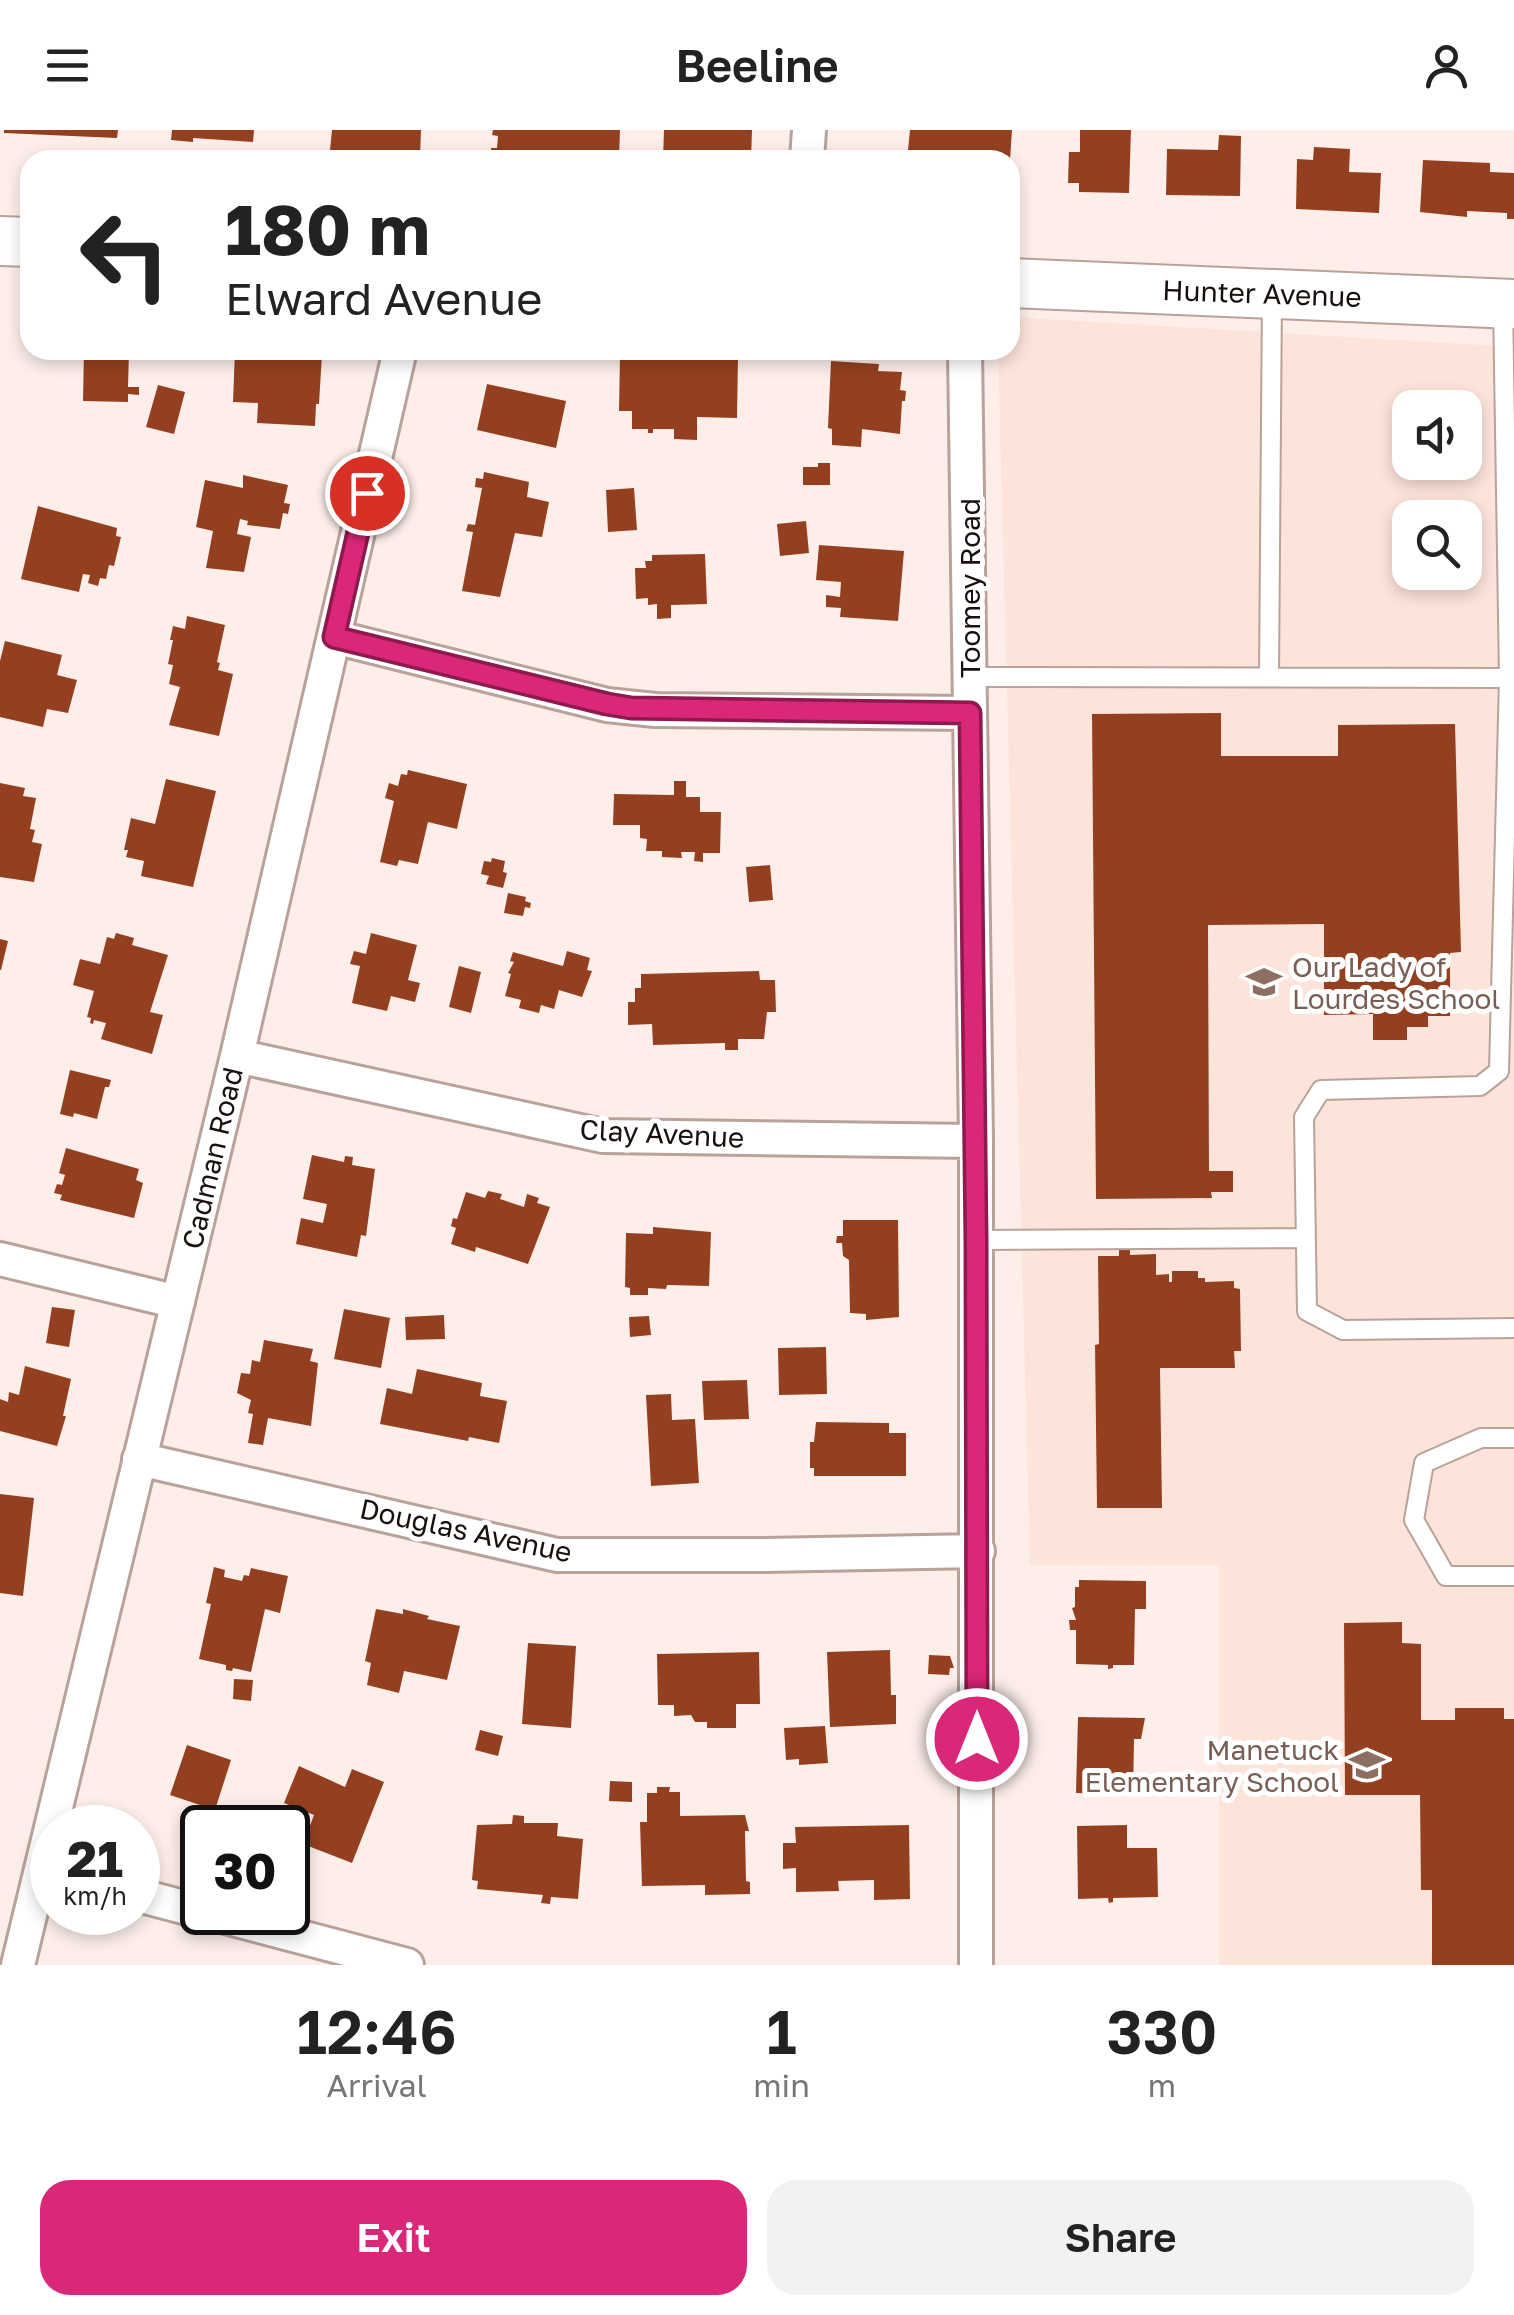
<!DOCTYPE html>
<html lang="en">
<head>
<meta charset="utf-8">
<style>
  :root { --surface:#fff; --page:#f2f2f2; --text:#222; --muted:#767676; --accent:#db2777 }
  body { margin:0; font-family:"Golos Text",sans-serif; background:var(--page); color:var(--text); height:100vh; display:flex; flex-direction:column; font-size:38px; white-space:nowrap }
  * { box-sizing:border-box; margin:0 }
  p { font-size:32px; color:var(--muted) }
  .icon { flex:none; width:55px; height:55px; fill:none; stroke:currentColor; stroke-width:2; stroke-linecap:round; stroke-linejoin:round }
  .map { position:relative; height:1835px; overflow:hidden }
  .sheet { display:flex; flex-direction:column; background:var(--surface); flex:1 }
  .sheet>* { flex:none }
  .banner { position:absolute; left:20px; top:20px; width:1000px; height:210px; border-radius:30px; box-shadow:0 5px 15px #0003; background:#fff; color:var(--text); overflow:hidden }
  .controls { position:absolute; left:1392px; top:260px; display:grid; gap:20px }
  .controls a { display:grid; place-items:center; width:90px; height:90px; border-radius:20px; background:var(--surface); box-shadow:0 5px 15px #0003; font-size:50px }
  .speed { position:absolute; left:30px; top:1675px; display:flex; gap:20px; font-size:50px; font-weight:700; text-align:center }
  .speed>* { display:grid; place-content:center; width:130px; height:130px; border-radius:50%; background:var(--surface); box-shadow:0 5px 15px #0003; line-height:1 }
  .speed small { font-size:25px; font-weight:400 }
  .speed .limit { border:5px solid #111; border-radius:15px; background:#fff; color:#111 }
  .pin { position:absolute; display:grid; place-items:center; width:85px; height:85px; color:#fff; margin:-42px; border:5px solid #fff; border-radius:50%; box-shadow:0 2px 10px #0007 }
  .me { position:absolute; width:110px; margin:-55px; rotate:0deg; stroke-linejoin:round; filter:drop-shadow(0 0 8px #0008) }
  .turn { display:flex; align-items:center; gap:35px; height:210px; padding:0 40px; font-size:45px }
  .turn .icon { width:130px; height:130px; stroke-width:2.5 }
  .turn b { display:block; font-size:70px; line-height:85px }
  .eta { display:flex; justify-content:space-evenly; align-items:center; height:170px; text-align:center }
  .eta b { font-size:60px; font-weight:600; line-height:70px }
  .action { display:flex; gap:20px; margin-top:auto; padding:20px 40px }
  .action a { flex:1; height:115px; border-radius:30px; background:var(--accent); color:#fff; font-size:40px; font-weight:600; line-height:115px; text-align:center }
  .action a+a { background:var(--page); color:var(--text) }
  header { display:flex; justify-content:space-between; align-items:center; height:130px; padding:0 40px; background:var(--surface); font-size:45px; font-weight:600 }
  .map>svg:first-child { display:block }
</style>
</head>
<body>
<header><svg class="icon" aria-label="menu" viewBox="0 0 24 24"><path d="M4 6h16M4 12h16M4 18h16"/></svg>Beeline<svg class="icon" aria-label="person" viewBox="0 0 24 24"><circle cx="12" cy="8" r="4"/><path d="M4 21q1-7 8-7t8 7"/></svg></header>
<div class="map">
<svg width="1514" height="1835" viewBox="0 0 1514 1835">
  <rect width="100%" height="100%" fill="#fdeee9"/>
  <path fill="#fde4da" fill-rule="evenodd" d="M1010 187 1514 217V1835H1219V1435H1030L998 220H1010ZM1410 278H1465V332H1410ZM1410 388H1465V442H1410Z"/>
  <path fill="#944020" d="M4 0H118L117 8 4 3Z
    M172 0H254L253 12 193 8V12L171 10Z
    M332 0H421L420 26 330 20Z
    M493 0H620L619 27 499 22V25H491V18H497L498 6 492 5Z
    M664 0H752L751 30H663Z
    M910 0H1012L1010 30H907Z
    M1080 0H1131L1129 63 1079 62V53H1068L1069 22H1080Z
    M1219 5 1241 6 1240 66 1166 65 1167 19 1218 20Z
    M1314 17 1350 19 1349 42 1381 43 1379 83 1296 79 1297 29 1313 30Z
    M1423 30 1490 33V42L1514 43V89H1507V83L1467 81V87L1420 82Z
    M84 220H129L128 257H139V265L128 264V272L83 271Z
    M235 220 322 224 319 274H316L315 296 257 293 258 273 233 272Z
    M573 220H598V227H573Z
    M620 224 738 226 737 288 697 287V310L674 309V299H653V303H648V299H632V281H619Z
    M831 231 879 234 878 241 902 242 900 260 906 261 905 271H902L900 304 862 299 861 317 832 315V299L828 298Z
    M487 254 566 271 556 318 477 300Z
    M158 255 185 262 174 304 146 297Z
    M818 333H830V355H803V337H818Z
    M484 342 529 352 527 367 549 372 542 407 515 403 500 467 462 461 473 402 466 401 468 394 475 395 482 358 475 357 476 348 483 349Z
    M243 345 288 355 284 373 290 374 288 384 283 383 280 399 247 395 248 391 240 389 237 404 251 407 244 442 206 438 213 401 196 397 205 350 243 358Z
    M634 358 637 400 608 402 606 360Z
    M38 376 117 398 116 406 121 407 114 436 109 435 106 449 100 448 98 456 88 453 90 445 83 444 79 462 21 449Z
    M806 391 809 423 780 426 777 394Z
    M819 415 904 421 898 491 840 487 841 478 826 477V465L840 467 841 452 816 450Z
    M705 424 707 474 671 475V488L657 489V474L648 475V468L636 469 635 438H646L645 431H652V425Z
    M187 486 225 495 217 532 220 533 218 540 233 544 219 606 169 595 180 557 169 554 173 535 168 534 173 510H170L173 496 185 499Z
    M5 511 62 525 57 545 77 550 68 583 47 579 43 597 0 587V531Z
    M1221 583V626H1338V595L1455 594 1461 822 1450 823V886H1428V897H1407V910H1373V884L1324 885V794L1208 795 1209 1041H1233V1062H1211L1212 1068 1096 1069 1092 584Z
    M408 640 467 654 457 699 428 692 418 734 399 730 397 736 380 732 394 671 385 668 389 653 398 656 401 644 407 645Z
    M166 649 216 661 193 757 141 746 144 731 126 727 128 720H124L131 688 155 694Z
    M674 651H686V667H700V682H721L720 723H703V732L694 731 695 722H681L682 728 662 727V721H646L647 709 640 708V695H613L614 664 674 665Z
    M0 653 25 658 23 666 36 668 30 699 35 700 32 712 42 714 34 752 0 747Z
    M492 728 505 731 503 742 507 743 503 758 486 754 489 746 481 744 484 731 491 732Z
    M770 735 773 770 749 772 746 737Z
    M508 763 526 767 525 771 531 773 530 778 525 777 523 786 504 783Z
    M116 803 134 808 132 815 168 825 150 882 163 885 152 924 101 909 106 893 94 890 93 894 90 893 91 888 87 887 94 861 73 855 80 829 100 834 107 807 114 809Z
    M371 803 417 815 408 850 420 853 415 872 391 866 387 881 352 873 360 836 350 834 354 821 366 824Z
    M0 809 8 811 1 840H0Z
    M567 821 590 828 587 840 592 841 582 867 559 860 554 879 541 875 539 883 519 878 521 870 505 866 511 844 508 843 514 832 510 831 513 822 563 836Z
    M459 836 481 842 471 883 449 877Z
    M759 841 760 850H775L776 882H767L764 909H738V920H725V913L653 915 652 894 628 895V872H635V858H641V844Z
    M70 940 111 950 109 957H105L97 989 74 983 73 987 60 984Z
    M66 1018 139 1039 136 1050 143 1053 134 1088 60 1070 62 1065 54 1063 57 1054 62 1055 65 1045 59 1043Z
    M312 1025 344 1032 345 1026 353 1027 352 1035 375 1039 366 1106 361 1105 357 1127 296 1114 301 1088 323 1093 327 1074 303 1069Z
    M488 1061 502 1064 500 1069 524 1077 527 1064 539 1068 537 1073 550 1077 528 1134 476 1117 475 1122 451 1114 456 1098 451 1096 453 1088 457 1089 466 1062 485 1068Z
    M843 1090H898L899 1187 866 1190V1184L850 1183 849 1130 843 1126 842 1113H836L837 1106H843Z
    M653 1097 711 1102 709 1156 667 1155 666 1159 648 1158V1165H630V1158L625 1157 626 1103 653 1104Z
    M1130 1117V1125L1156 1124V1145L1169 1144V1152H1172V1141H1198V1148H1205V1152L1234 1151V1158L1240 1159 1241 1221H1234L1235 1238H1160L1162 1378H1097L1095 1215 1099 1214 1098 1126H1119V1118Z
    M52 1177 75 1180 69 1217 46 1213Z
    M344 1179 390 1188 381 1238 334 1229Z
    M444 1185 445 1209 406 1210 405 1187Z
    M649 1186 651 1205 630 1207 629 1187Z
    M264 1210 313 1219 310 1231 318 1233 311 1296 268 1288 263 1315 248 1313 253 1284 248 1283 251 1270 237 1263 241 1243 250 1244 252 1230 260 1232Z
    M826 1217 827 1264 779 1265 778 1218Z
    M25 1236 71 1249 63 1286H66L57 1316 0 1301V1269L8 1272 9 1262 19 1265Z
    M417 1239 482 1253 480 1266 507 1271 499 1313 469 1307 468 1311 380 1294 387 1258 412 1264Z
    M747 1250 749 1289 704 1290 702 1251Z
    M671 1264 672 1290 695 1289 699 1353 651 1356 646 1265Z
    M816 1292 889 1293V1303H906V1346H814V1338H810V1312H814Z
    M0 1364 34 1368 23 1466 0 1463Z
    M214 1437 225 1440 224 1447 242 1451 244 1445 249 1446 251 1438 288 1446 280 1483 265 1479 251 1542 233 1538 232 1541 226 1540V1535L199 1529 211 1474 206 1473Z
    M1079 1450 1146 1451V1479H1135L1134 1535H1113V1538L1108 1539V1535L1076 1534V1500H1070L1069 1490H1076L1072 1478 1075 1477V1457H1079Z
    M376 1479 403 1484V1479L429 1486 427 1489 460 1496 447 1550 404 1541 399 1563 367 1555 371 1533 365 1531Z
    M1402 1492V1513L1421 1514V1590H1455V1578H1504V1589H1514V1835H1432V1760H1421L1420 1665H1345L1344 1493Z
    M528 1513 576 1516 571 1598 522 1594Z
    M890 1520 891 1565H896V1594L830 1597 827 1522Z
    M759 1522 760 1574H736V1598H707V1592H695L691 1585 674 1586V1575H658L657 1524Z
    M929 1525 950 1526 954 1538H950L949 1545 928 1544Z
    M234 1549 253 1550 251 1571 233 1569Z
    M1078 1587 1145 1588 1141 1609H1134L1133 1664 1076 1663Z
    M825 1596 828 1633 799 1635V1629L786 1630 784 1598Z
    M480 1600 503 1606 498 1626 475 1620Z
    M187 1615 231 1630 215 1680 170 1665Z
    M299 1636 345 1657 352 1639 384 1652 352 1733 303 1714 314 1685 284 1673Z
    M610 1651 632 1652V1672L609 1671Z
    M657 1657H670L669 1662H680V1686L745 1685 749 1701H745L746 1751 750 1752V1764L705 1765V1755L642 1756 640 1692H647V1663H657Z
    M513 1685 524 1686V1693H558L557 1706 583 1709 578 1769 551 1767 550 1774 541 1773 543 1765 477 1759 478 1751 472 1750 477 1695 512 1694Z
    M909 1695 910 1769 874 1770V1750L838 1751 839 1761 796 1762V1738L783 1739V1713H796L795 1697Z
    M1127 1695V1718H1157L1158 1767 1113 1768V1772L1109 1773 1108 1768 1078 1769 1077 1696Z"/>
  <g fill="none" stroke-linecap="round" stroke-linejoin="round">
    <defs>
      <path id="lane" d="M1503 174 1509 548
        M969 547 1509 548 1499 941 1480 956 1321 960 1304 987 1307 1181 1343 1200 1514 1198
        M1269 547 1272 164
        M976 1110 1306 1108
        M1514 1308H1481L1424 1333 1414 1390 1446 1446H1514"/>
      <path id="street" d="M807 30 809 0
        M965 220 976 1011V1835
        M334 507 607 575 655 580 970 583
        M237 926 603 1006 976 1011
        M0 1129 178 1172
        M139 1329 557 1425H764L978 1421
        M138 1765 202 1782
        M206 1782 407 1835
        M18 1835 237 926 400 220"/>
      <path id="secondary" d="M0 111 30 112
        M1010 153 1514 174"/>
    </defs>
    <use href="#lane" stroke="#b8a299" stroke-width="22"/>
    <use href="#street" stroke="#b8a299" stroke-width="38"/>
    <use href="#secondary" stroke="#b8a299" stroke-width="52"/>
    <use href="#lane" stroke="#fff" stroke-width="18"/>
    <use href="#street" stroke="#fff" stroke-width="32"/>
    <use href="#secondary" stroke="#fff" stroke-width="48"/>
  </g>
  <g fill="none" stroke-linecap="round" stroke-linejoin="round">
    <defs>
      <path id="route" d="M367 363 334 507 607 574 631 578 970 583 976 1110 977 1609"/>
    </defs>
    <use href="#route" stroke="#8e194d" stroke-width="25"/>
    <use href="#route" stroke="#db2777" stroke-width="18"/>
  </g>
  <defs>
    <symbol id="school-bare" viewBox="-9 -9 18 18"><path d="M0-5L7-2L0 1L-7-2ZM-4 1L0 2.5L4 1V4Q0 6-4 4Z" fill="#8d6e63" stroke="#fff" stroke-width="2.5" paint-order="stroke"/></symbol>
  </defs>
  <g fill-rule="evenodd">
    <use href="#school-bare" x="1239" y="827" width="50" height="50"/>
    <use href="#school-bare" x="1342" y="1610" width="50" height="50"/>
  </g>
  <g text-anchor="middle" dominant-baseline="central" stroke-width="10" stroke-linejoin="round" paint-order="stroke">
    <g font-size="28" fill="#17100d" stroke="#fff">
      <text transform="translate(1262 163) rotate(2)">Hunter Avenue</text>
      <text transform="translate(969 458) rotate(-90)">Toomey Road</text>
      <text transform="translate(662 1003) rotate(3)">Clay Avenue</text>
      <text transform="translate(212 1028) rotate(-77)">Cadman Road</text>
      <text transform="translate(466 1400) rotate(12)">Douglas Avenue</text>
    </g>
    <g font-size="28" fill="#785e54" stroke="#fff" text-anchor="start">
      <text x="1292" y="836">Our Lady of<tspan x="1292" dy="32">Lourdes School</tspan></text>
      <text x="1339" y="1619" text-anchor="end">Manetuck<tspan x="1339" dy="32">Elementary School</tspan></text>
    </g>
  </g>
</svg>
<div class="controls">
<a><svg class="icon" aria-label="sound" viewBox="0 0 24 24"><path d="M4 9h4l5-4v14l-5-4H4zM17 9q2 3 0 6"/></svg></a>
<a><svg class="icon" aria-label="search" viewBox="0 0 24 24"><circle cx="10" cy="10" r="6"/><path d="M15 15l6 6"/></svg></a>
</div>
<div class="speed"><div>21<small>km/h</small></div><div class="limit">30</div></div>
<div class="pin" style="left:367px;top:363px;background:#d93025"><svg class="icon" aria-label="arrive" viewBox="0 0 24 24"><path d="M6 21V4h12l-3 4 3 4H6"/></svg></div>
<svg class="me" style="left:977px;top:1609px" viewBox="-20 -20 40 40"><circle r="17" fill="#db2777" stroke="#fff" stroke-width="3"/><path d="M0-11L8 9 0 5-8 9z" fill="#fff"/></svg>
<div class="banner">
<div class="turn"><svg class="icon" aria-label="left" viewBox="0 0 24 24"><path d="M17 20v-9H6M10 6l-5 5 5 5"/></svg><div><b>180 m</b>Elward Avenue</div></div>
</div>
</div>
<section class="sheet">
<div class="eta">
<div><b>12:46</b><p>Arrival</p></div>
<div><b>1</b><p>min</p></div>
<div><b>330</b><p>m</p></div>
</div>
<div class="action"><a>Exit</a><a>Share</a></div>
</section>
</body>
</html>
